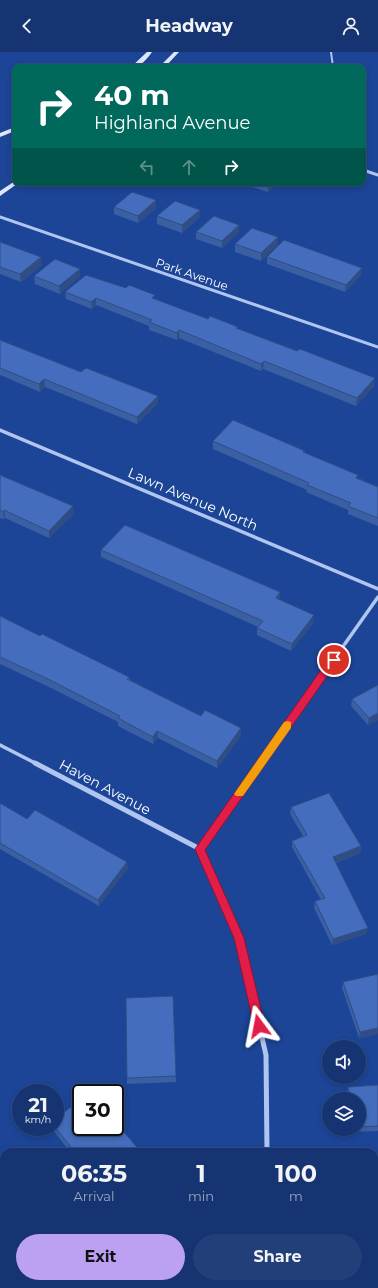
<!DOCTYPE html>
<html lang="en">
<head>
<meta charset="utf-8">
<style>
  :root { --surface:#153471; --page:#223f79; --text:#f1f3f6; --muted:#9daac3; --line:#344f84; --accent:#bca0f2 }
  body { margin:0; font-family:Montserrat,sans-serif; background:var(--page); color:var(--text); height:100vh; display:flex; flex-direction:column; font-size:15px; white-space:nowrap }
  * { box-sizing:border-box; margin:0 }
  p { font-size:13px; color:var(--muted) }
  .icon { flex:none; width:22px; height:22px; fill:none; stroke:currentColor; stroke-width:2; stroke-linecap:round; stroke-linejoin:round }
  .map { position:relative; flex:1; overflow:hidden }
  .panel { position:absolute; left:0px; top:1096px; width:378px; height:140px; display:flex; flex-direction:column; background:var(--surface); border-radius:12px 12px 0 0; box-shadow:0 2px 6px #0003,0 0 0 1px var(--line) }
  .panel>* { flex:none }
  .guide { position:absolute; left:12px; top:12px; width:354px; height:122px; border-radius:8px; box-shadow:0 2px 6px #0003,0 0 0 1px var(--line); background:#00695c; color:#fff; overflow:hidden }
  .controls { position:absolute; left:322px; top:988px; display:grid; gap:8px }
  .controls a { display:grid; place-items:center; width:44px; height:44px; border-radius:50%; background:var(--surface); box-shadow:0 2px 6px #0003,0 0 0 1px var(--line); font-size:20px }
  .speed { position:absolute; left:12px; top:1032px; display:flex; gap:8px; font-size:20px; font-weight:700; text-align:center }
  .speed>* { display:grid; place-content:center; width:52px; height:52px; border-radius:50%; background:var(--surface); box-shadow:0 2px 6px #0003,0 0 0 1px var(--line); line-height:1 }
  .speed small { font-size:10px; font-weight:400 }
  .speed .limit { border:2px solid #111; border-radius:6px; background:#fff; color:#111 }
  .pin { position:absolute; display:grid; place-items:center; width:34px; height:34px; color:#fff; margin:-17px; border:2px solid #fff; border-radius:50%; box-shadow:0 1px 4px #0007 }
  .me { position:absolute; width:44px; margin:-22px; rotate:347deg; stroke-linejoin:round; filter:drop-shadow(0 0 3px #0008) }
  .turn { display:flex; align-items:center; gap:14px; height:84px; padding:0 16px; font-size:18px }
  .turn .icon { width:52px; height:52px; stroke-width:2.5 }
  .turn b { display:block; font-size:28px; line-height:34px }
  .lanes { display:flex; align-items:center; height:38px; padding:0 16px; background:#0003; justify-content:center; gap:20px; direction:ltr }
  .lanes .off { opacity:.35 }
  .eta { display:flex; justify-content:space-evenly; align-items:center; height:68px; text-align:center }
  .eta b { font-size:24px; font-weight:700; line-height:28px }
  .cta { display:flex; gap:8px; margin-top:auto; padding:8px 16px }
  .cta a { flex:1; height:46px; border-radius:24px; background:var(--accent); color:#111; font-size:16px; font-weight:700; line-height:46px; text-align:center }
  .cta a+a { background:var(--page); color:var(--text) }
  header { display:flex; justify-content:space-between; align-items:center; height:52px; padding:0 16px; background:var(--surface); font-size:18px; font-weight:700 }
  .map>svg:first-child { display:block }
</style>
</head>
<body>
<header><svg class="icon" aria-label="back" viewBox="0 0 24 24"><path d="M15 5l-7 7 7 7"/></svg>Headway<svg class="icon" aria-label="person" viewBox="0 0 24 24"><circle cx="12" cy="8" r="4"/><path d="M4 21q1-7 8-7t8 7"/></svg></header>
<div class="map">
<svg width="378" height="1236" viewBox="0 0 378 1236">
  <rect width="100%" height="100%" fill="#1c4597"/>
  <g fill="none" stroke-linecap="round" stroke-linejoin="round">
    <path stroke="#b0c6f0" stroke-width="2" d="M331 0 333 15"/>
    <path stroke="#b0c6f0" stroke-width="3" d="M363 118 378 123
      M0 165 378 295"/>
    <path stroke="#b0c6f0" stroke-width="3.5" d="M0 378 378 537
      M0 693 37 712
      M260 712 378 545"/>
    <path stroke="#b0c6f0" stroke-width="5" d="M35 711 200 797
      M261 711 200 797 239 885 266 1003 267 1100
      M0 1234 2 1236
      M229 1236 230 1232"/>
    <path fill="#dee7fb" fill-rule="evenodd" d="M147 0H152C147 7 141 15 131 15Z
      M174 0H179L165 15H159Z
      M15 75V79L0 85V81Z
      M15 129V131H18L17 132 0 144V139Z"/>
  </g>
  <path fill="#3a5fa3" d="M243 131H278L268 140 243 132Z
    M156 148V156L138 171 114 162V155Z
    M200 158V165L182 181 157 172V164Z
    M196 180H239L222 196 196 187Z
    M278 185V193L261 209 235 200V192Z
    M0 190 42 213 21 230 0 222Z
    M267 205 361 223 345 240 267 212Z
    M80 217V224L60 242 35 232 34 224Z
    M65 240 155 247 208 267 238 275V277L297 299 375 326 374 334 356 354 263 317 261 319 179 286 177 288 149 278V274L96 253 92 257 66 247Z
    M0 288 158 351 137 372 45 335 40 340 0 323Z
    M213 389 305 401 358 426 378 435V474L348 462V458L306 440 307 438 213 397Z
    M0 423 74 462 49 486 5 466 4 467 0 466Z
    M101 498 280 540V548L313 571 291 599 257 583V576L258 575 101 505Z
    M0 564 40 584 129 625 130 628 241 684 217 716 158 686 153 692 118 674V670L49 635 0 612Z
    M378 633V668L368 673 351 654 352 647Z
    M0 751 27 767 128 816 99 854 0 797Z
    M291 755 361 794 360 801 336 811 366 882 332 893 314 856 315 849 321 848 292 795V789L303 784 290 762Z
    M378 922V982L359 986 342 936 343 930Z
    M173 944 176 1030 127 1032V1026Z
    M378 1033V1079L352 1080V1077H359V1047H348L347 1041 348 1035Z
    M52 1075 106 1082 141 1100H70L53 1078Z
    M374 1151 378 1152V1204H374Z"/>
  <path fill="#304d84" d="M270 131H278L268 140V132Z
    M156 148V156L138 171V164Z
    M200 158V165L182 181V173Z
    M239 173V180L222 196V189Z
    M278 185V193L261 209V201Z
    M41 205 42 213 21 230 20 222Z
    M362 216 361 223 345 240 346 233Z
    M80 217V224L60 242 59 234Z
    M96 246V253L92 257 91 250Z
    M179 278V286L177 288V281Z
    M264 309 263 317 261 319V312Z
    M375 326 374 334 356 354 357 346Z
    M44 327 45 335 40 340 39 332Z
    M158 344V351L137 372V365Z
    M73 454 74 462 49 486V479Z
    M4 458 5 466 4 467 3 460Z
    M280 540V547L275 553 276 546Z
    M314 563 313 571 291 599 292 592Z
    M378 661V668L368 673 369 666Z
    M241 676V684L217 716V709Z
    M157 679 158 686 153 692V685Z
    M361 794 360 801 332 812 333 805Z
    M127 810 128 816 99 854 98 848Z
    M368 876 366 882 332 893 333 887Z
    M378 976V982L359 986 360 980Z"/>
  <path fill="#446ebd" stroke="#304d84" d="M132 140 156 148 138 164 114 155Z
    M175 149 200 158 182 173 157 164Z
    M214 164 239 173 222 189 196 180Z
    M252 176 278 185 261 201 235 192Z
    M284 188 362 216 346 233 267 205Z
    M0 190 41 205 20 222 0 215Z
    M55 207 80 217 59 234 34 224Z
    M86 223 126 236 129 233 155 243 152 246 208 267 210 264 238 275 236 276 297 299 300 297 375 326 357 346 264 309 261 312 179 278 177 281 149 270 152 268 96 246 91 250 65 240Z
    M0 288 81 320 86 316 158 344 137 365 44 327 39 332 0 316Z
    M233 368 305 399 303 400 358 423 356 426 378 435V466L348 454 351 451 307 433 309 431 213 389Z
    M0 423 73 454 49 479 4 458 3 460 0 458Z
    M125 473 280 540 276 546 314 563 292 592 257 576 263 569 101 498Z
    M0 564 40 584 42 582 129 625 127 627 201 664 205 658 241 676 217 709 157 679 153 685 118 666 120 664 48 627 0 605Z
    M378 633V661L369 666 352 647Z
    M329 741 361 794 333 805 368 876 333 887 315 849 325 846 292 789 307 783 291 755Z
    M0 751 27 767 35 758 127 810 98 848 0 791Z
    M378 922V976L360 980 343 930Z
    M173 944 176 1024 127 1026 126 946Z
    M378 1033V1074L359 1075V1047H350L348 1035Z
    M79 1049 81 1051V1075H100L106 1082 118 1073 141 1100H75L55 1075V1067Z
    M374 1151 378 1152V1199L374 1198Z
    M346 1232H366L377 1236H345Z"/>
  <path fill="#e11d48" stroke="#92132f" d="M334 604 338 608 337 610 205 798 244 886 265 974 263 977 259 979 255 977 254 974 234 886 195 797 330 605Z"/>
  <path fill="#f59e0b" d="M287 669 291 670V676L243 744H236L234 742 236 739 284 670Z"/>
  <g text-anchor="middle" dominant-baseline="central" stroke-width="4" stroke-linejoin="round" paint-order="stroke">
    <g font-size="12" fill="#fff" stroke="#1c4597">
      <text transform="translate(192 222) rotate(19)">Park Avenue</text>
    </g>
    <g font-size="14" fill="#fff" stroke="#1c4597">
      <text transform="translate(193 447) rotate(23)">Lawn Avenue North</text>
      <text transform="translate(105 735) rotate(28)">Haven Avenue</text>
    </g>
  </g>
</svg>
<div class="controls">
<a><svg class="icon" aria-label="sound" viewBox="0 0 24 24"><path d="M4 9h4l5-4v14l-5-4H4zM17 9q2 3 0 6"/></svg></a>
<a><svg class="icon" aria-label="layers" viewBox="0 0 24 24"><path d="M12 4l9 5-9 5-9-5zM3 14l9 5 9-5"/></svg></a>
</div>
<div class="speed"><div>21<small>km/h</small></div><div class="limit">30</div></div>
<div class="pin" style="left:334px;top:608px;background:#d93025"><svg class="icon" aria-label="arrive" viewBox="0 0 24 24"><path d="M6 21V4h12l-3 4 3 4H6"/></svg></div>
<svg class="me" style="left:259px;top:974px" viewBox="-20 -20 40 40"><path d="M0-17L14 15 0 8-14 15z" fill="#e11d48" stroke="#fff" stroke-width="4"/></svg>
<div class="guide">
<div class="turn"><svg class="icon" aria-label="right" viewBox="0 0 24 24"><path d="M7 20v-9h11M14 6l5 5-5 5"/></svg><div><b>40 m</b>Highland Avenue</div></div>
<div class="lanes"><svg class="icon off" aria-label="left" viewBox="0 0 24 24"><path d="M17 20v-9H6M10 6l-5 5 5 5"/></svg><svg class="icon off" aria-label="ahead" viewBox="0 0 24 24"><path d="M12 20V5M6 11l6-6 6 6"/></svg><svg class="icon" aria-label="right" viewBox="0 0 24 24"><path d="M7 20v-9h11M14 6l5 5-5 5"/></svg></div>
</div>
<section class="panel">
<div class="eta">
<div><b>06:35</b><p>Arrival</p></div>
<div><b>1</b><p>min</p></div>
<div><b>100</b><p>m</p></div>
</div>
<div class="cta"><a>Exit</a><a>Share</a></div>
</section>
</div>
</body>
</html>
